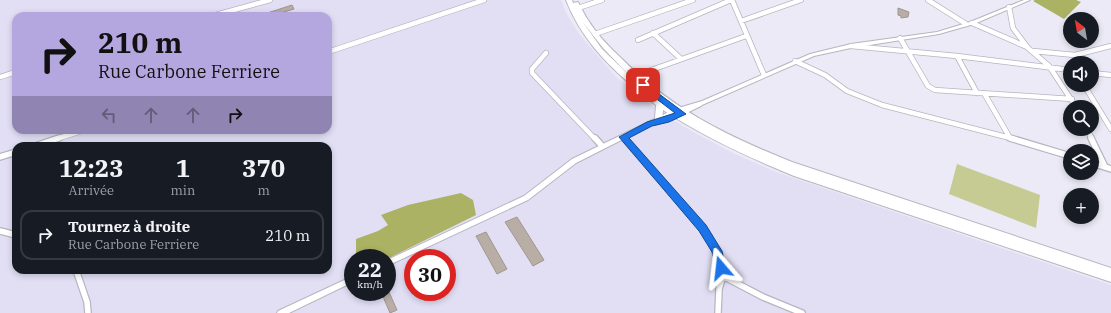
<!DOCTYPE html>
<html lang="fr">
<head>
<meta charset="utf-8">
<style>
  :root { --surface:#171b24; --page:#242831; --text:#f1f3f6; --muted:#9ea1a6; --line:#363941 }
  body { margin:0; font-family:"IBM Plex Serif",serif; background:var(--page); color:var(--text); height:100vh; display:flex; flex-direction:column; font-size:15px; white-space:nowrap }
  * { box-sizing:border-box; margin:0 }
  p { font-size:13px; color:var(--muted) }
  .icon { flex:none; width:22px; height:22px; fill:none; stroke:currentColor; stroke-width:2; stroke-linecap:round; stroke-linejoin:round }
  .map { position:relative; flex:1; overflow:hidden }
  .drawer { position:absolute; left:12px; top:142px; width:320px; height:132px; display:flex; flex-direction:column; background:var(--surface); border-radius:12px; box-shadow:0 2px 6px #0003 }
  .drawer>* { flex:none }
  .banner { position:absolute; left:12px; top:12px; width:320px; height:122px; border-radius:12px; box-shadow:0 2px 6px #0003; background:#b4a7df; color:#111; overflow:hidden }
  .needle { width:26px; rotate:329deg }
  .fabs { position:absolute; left:1063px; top:12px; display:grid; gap:8px }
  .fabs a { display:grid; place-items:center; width:36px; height:36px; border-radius:50%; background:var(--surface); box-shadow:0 2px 6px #0003; font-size:20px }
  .speed { position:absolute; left:344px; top:249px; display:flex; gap:8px; font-size:20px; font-weight:700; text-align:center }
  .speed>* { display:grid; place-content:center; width:52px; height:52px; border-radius:50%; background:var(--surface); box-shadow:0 2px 6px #0003; line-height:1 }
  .speed small { font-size:10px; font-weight:400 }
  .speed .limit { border:6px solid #d22; background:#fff; color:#111 }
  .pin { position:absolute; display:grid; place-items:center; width:34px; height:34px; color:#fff; margin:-17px; border-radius:8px; box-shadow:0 2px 6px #0006 }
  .me { position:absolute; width:44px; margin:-22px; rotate:343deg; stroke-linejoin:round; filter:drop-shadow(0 0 3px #0008) }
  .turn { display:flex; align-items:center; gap:14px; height:84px; padding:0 20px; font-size:18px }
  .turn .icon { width:52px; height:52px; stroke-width:2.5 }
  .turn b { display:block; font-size:28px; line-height:34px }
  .lanes { display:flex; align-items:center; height:38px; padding:0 20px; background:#0003; justify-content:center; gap:20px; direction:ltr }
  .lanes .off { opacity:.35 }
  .eta { display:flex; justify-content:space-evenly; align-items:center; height:68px; text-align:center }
  .eta b { font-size:24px; font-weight:800; line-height:28px }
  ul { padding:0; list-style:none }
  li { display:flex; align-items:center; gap:12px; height:50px; margin:0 8px 6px; padding:0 12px; border:2px solid var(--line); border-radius:12px }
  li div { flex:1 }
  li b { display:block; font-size:15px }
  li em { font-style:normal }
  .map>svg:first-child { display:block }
</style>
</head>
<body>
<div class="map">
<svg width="1111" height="313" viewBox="0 0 1111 313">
  <rect width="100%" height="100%" fill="#eceaf6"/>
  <path fill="#e2dff5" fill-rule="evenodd" d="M0 0H561L566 13 579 34 616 77 661 113 695 133 735 154 776 172 1111 285V313H0ZM16 16H328V130H16ZM16 146H328V270H16ZM353 258H387V292H353ZM413 258H447V292H413Z"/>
  <path fill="#c5cb92" d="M957 164 1040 195 1036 228 949 194Z"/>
  <path fill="#abb263" d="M1035 0H1076L1081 2 1064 19 1033 1Z
    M461 193 473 200 476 215 387 259 356 258V239L378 231 388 225 381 215 408 205Z"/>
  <path fill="#b8aea6" stroke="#a0968e" d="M292 5 294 9 271 16H258Z
    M898 8 909 12 908 17 901 18V16L898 15Z
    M517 217 544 260 533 266 505 222Z
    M486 232 507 269 497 274 476 236Z
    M381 292H389L397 310 390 313Z"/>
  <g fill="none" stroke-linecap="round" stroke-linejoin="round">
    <defs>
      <path id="minor-far1" d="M732 0 764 75
        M928 0 966 24
        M1009 7 1013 28 1028 48 1049 66 1076 107
        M578 8 602 0
        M212 16 270 0
        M741 21 801 0
        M972 23 1027 47
        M653 33 681 59
        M595 34 693 0
        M900 38 928 86 935 90 1072 99
        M638 40 731 0
        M851 46 957 56 1070 70
        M1033 51 1075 55 1111 46
        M328 52 484 0
        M546 53 532 69V73L595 139
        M957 56 977 93
        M795 61 825 75 847 91 882 105 1014 139
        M643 73 746 36
        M1092 73 1111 75
        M0 77 16 72
        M1084 85 1111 129
        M984 93 1010 138
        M1087 129 1092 139
        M623 137 625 139
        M56 139 85 130"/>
      <path id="minor" d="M595 138 602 146
        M624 138 703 228 717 251 723 276 719 289 718 313
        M1010 138 1070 156
        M1091 138 1105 167
        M35 146 59 138
        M0 157 16 152
        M1092 163 1111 169
        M0 231 16 235
        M76 270 87 302 88 313
        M723 276 763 297 802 313"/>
      <path id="tertiary" d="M1024 0H1030L974 24 939 34 851 48 814 56 702 105 701 106 672 120 655 125 653 124 576 163 528 200 387 266V260L524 196 572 159 675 109 702 101 810 54 851 44 937 32 970 22Z
        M353 276V282L289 313H277L278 311Z"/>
      <path id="primary" d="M566 0H572L573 3 578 2C582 8 584 15 588 20 597 34 608 46 620 57 671 109 725 135 792 162L1111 268V282L794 176C748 157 704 137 663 110L662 120H656L655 118 656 105C649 100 642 93 634 87 605 63 580 36 566 0ZM582 21 603 48 630 76 602 49Z"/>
    </defs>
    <use href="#minor-far1" stroke="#b6b5c0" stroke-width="6"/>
    <use href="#minor" stroke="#b6b5c0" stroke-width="8"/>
    <use href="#tertiary" stroke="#b6b5c0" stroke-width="2"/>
    <use href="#primary" stroke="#b6b5c0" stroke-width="2"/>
    <use href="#minor-far1" stroke="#fff" stroke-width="4.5"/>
    <use href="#minor" stroke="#fff" stroke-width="5.5"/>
    <use href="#tertiary" fill="#fff" fill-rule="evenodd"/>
    <use href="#primary" fill="#fff" fill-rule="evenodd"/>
  </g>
  <path fill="#1a73e8" stroke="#114b97" d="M643 82 686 114 669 122 652 126 629 138 706 225 722 251 726 268 725 271H717L712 252 699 231 619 137 647 122 675 113 641 87V83Z"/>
</svg>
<div class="fabs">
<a><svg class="needle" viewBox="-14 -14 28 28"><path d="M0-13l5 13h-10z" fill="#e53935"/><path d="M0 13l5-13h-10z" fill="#9ea1a6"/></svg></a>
<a><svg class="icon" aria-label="sound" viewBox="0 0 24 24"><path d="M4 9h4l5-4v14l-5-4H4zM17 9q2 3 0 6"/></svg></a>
<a><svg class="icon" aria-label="search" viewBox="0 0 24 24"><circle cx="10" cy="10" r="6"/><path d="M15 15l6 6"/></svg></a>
<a><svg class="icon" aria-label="layers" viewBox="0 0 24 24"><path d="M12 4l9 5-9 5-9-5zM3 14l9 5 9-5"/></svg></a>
<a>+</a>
</div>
<div class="speed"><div>22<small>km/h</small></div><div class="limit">30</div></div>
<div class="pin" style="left:643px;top:85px;background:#d93025"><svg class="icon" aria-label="arrive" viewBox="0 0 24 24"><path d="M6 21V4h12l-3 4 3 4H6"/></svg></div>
<svg class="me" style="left:721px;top:268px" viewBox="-20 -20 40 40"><path d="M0-17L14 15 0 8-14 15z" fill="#1a73e8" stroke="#fff" stroke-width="4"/></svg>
<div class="banner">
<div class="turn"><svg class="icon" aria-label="right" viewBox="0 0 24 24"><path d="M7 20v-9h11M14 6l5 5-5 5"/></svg><div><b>210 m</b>Rue Carbone Ferriere</div></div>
<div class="lanes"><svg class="icon off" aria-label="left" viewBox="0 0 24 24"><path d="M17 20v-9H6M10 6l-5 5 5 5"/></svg><svg class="icon off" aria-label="ahead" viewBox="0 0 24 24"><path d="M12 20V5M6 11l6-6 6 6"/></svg><svg class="icon off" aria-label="ahead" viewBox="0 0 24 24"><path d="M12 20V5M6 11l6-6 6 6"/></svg><svg class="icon" aria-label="right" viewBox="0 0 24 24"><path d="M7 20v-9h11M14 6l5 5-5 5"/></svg></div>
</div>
<section class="drawer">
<div class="eta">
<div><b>12:23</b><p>Arrivée</p></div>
<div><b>1</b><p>min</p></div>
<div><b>370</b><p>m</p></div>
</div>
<ul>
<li><svg class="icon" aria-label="right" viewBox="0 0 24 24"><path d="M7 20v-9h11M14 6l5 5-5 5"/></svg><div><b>Tournez à droite</b><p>Rue Carbone Ferriere</p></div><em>210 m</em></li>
</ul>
</section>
</div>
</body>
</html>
